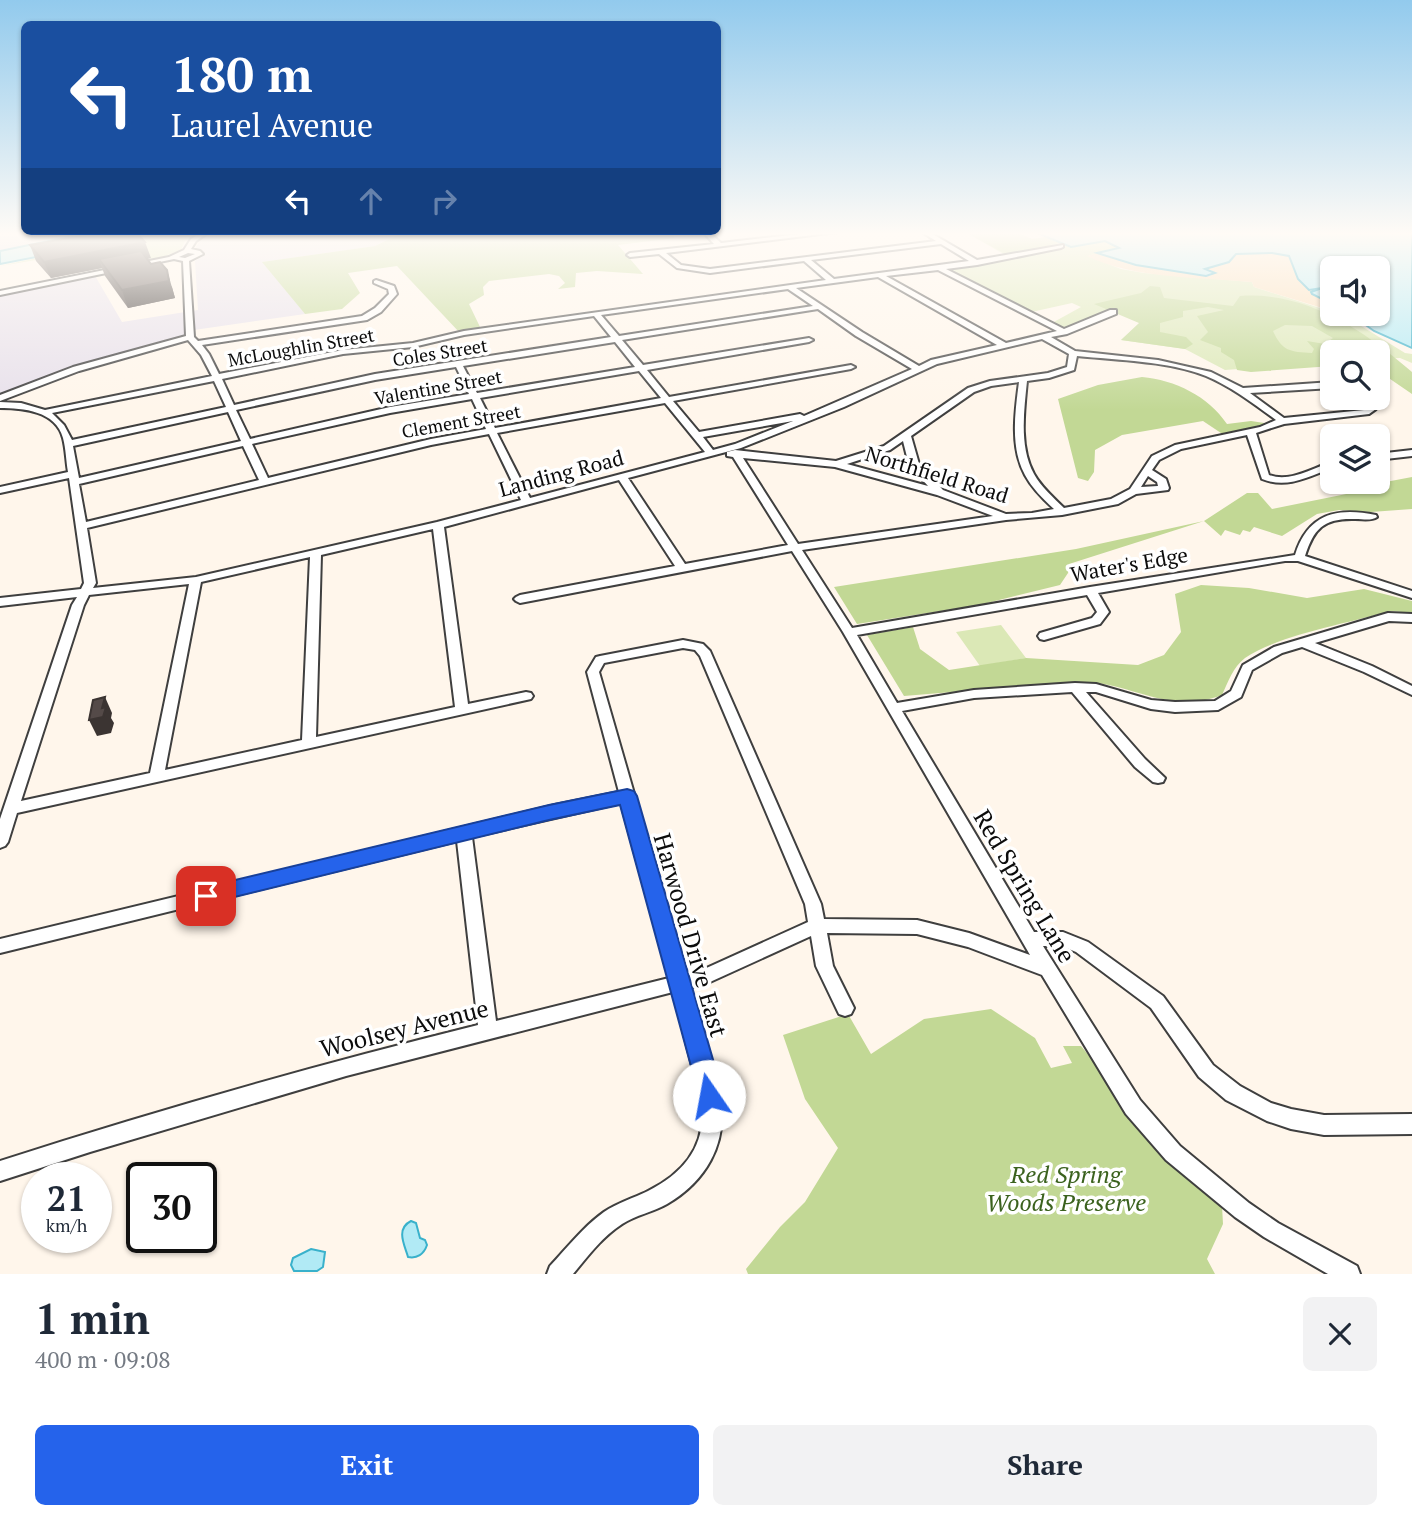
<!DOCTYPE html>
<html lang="en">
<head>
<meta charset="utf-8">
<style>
  :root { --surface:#fff; --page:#f2f2f3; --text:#1f2937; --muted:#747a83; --accent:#2563eb }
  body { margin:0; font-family:"PT Serif",serif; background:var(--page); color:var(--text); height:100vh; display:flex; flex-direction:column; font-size:26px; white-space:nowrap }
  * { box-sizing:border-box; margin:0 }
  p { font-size:23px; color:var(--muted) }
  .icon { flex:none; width:38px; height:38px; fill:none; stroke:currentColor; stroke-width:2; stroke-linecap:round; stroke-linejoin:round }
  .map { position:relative; height:1274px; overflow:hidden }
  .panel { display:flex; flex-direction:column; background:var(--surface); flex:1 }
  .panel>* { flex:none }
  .guide { position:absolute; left:21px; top:21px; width:700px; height:214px; border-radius:10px; box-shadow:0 2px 5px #0004; background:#1a4fa0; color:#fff; overflow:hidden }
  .fabs { position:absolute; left:1320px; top:256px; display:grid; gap:14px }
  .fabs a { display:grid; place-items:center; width:70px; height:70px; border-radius:10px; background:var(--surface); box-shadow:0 2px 5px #0004; font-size:35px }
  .speed { position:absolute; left:21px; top:1162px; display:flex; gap:14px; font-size:35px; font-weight:700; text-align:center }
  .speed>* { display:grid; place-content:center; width:91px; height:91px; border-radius:50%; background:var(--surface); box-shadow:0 2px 5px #0004; line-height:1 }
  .speed small { font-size:18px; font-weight:400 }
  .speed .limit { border:4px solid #111; border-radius:10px; background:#fff; color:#111 }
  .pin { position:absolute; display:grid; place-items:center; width:60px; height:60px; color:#fff; margin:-30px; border-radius:14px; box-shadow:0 4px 10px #0006 }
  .me { position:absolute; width:77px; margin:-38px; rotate:348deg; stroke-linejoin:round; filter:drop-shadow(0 0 5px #0008) }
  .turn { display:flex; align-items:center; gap:24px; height:147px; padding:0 35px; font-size:32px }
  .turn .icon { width:91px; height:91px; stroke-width:2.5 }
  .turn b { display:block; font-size:49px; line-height:60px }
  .lanes { display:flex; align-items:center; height:66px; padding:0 35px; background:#0003; justify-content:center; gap:35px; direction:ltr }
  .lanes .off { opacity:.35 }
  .round { display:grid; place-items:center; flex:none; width:74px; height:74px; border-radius:10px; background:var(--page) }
  .summary { display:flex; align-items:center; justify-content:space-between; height:119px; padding:0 35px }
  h1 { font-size:42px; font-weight:600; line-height:52px }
  .primary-button { display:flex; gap:14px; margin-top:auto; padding:14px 35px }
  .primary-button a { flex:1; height:80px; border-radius:10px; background:var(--accent); color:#fff; font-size:28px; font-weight:600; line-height:80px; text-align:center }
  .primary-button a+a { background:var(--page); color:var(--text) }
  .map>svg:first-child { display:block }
</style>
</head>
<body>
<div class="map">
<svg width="1412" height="1274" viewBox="0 0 1412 1274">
  <rect width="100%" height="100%" fill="#fff6eb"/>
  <path fill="#e7e0eb" d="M0 232H92L0 251Z
    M214 232H404L375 246 263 262 305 314 194 330V335L76 369 0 398V293L94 274 122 322 198 310 195 261 206 254 196 247 200 241Z"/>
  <path fill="#dbe8b6" d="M135 232H200L185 241 181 250 152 261 143 249 126 245 0 266 102 244Z
    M965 232H1015L1032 239 1046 237 1071 247 1104 241 1120 248 1088 256 1121 269 1144 273 1252 282 1254 287 1345 316 1405 353 1412 354V363L1400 358 1377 359V352H1332V362L1225 370 1185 349 1121 340 1140 323 1112 310 1067 329 1052 323 1081 307 1072 303 1027 313 939 268 1007 256Z
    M1001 625 1026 658 980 666 956 632Z"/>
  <path fill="#c2d895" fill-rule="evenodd" d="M404 232H670L675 238 618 245 643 274 597 271 576 273 575 287 558 289 565 283 559 276 549 274 489 281 483 287 484 295 469 304 480 327 460 333 397 266 348 273 360 293 342 309 305 314 262 262 375 246Z
    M965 232H1015L1032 239 1046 237 1058 243 1009 256Z
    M1150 286 1160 287 1164 298 1233 306 1240 296C1306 291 1364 330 1412 372V394L1377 370V352H1332V366L1251 372 1237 370 1234 360 1221 352V348L1200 340 1208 332 1197 316 1224 310 1208 307 1183 311V317L1160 323V332L1186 337 1193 344 1185 349 1121 340 1139 323 1094 304 1141 293ZM1285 325 1312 326 1333 338 1325 344 1307 341 1314 349 1312 353C1290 352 1282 351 1273 331Z
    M1142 377C1175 380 1208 396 1227 424L1251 421 1271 424 1224 435 1203 421 1122 435 1095 450 1094 472 1088 481 1078 478 1058 399 1098 385Z
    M1412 477V509L1371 512 1339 510 1317 514 1282 536 1254 527 1250 532 1243 530 1240 535 1225 530 1221 536 1204 521 1069 564 1068 573 1060 585 979 605 857 624 834 587 1076 549 1204 521 1247 493H1258L1272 509 1366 490 1375 484Z
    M1201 585 1249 588 1307 598 1364 589 1412 601V613L1391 611C1353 622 1275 636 1245 658 1233 667 1228 682 1222 695 1176 713 1142 690 1098 683 1089 682 1079 683 1070 682L904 696 867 635 913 627 920 649 949 670 1026 658 1138 665 1164 655 1181 632 1175 594Z
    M991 1009 1035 1038 1051 1068 1072 1063 1063 1046H1081L1101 1070 1124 1112 1222 1206 1223 1224 1207 1259 1215 1274H748L746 1269 780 1227 805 1202 838 1148 805 1099 783 1035 848 1014 871 1054 924 1019Z"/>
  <path fill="#f9ddb8" d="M1097 253 1136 265 1206 276H1210L1213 271 1204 269 1229 262 1236 254 1272 253 1289 256 1298 279 1323 288 1311 293 1332 304V311L1254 287 1252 282C1199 277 1134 279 1087 256Z"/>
  <path fill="#b1eaf5" stroke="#39b1cb" stroke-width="2" d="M92 232H135L103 244 0 264V251Z
    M1035 232H1412V348L1374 331 1349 313H1377V268H1332V304L1312 294 1311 292 1322 288 1309 290 1298 279 1289 256 1272 253 1236 254 1229 262 1205 269 1215 273 1206 276 1136 265 1097 253 1119 248 1105 241 1071 247Z
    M411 1221 416 1223 420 1238 425 1240 427 1245C424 1254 417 1259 408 1257 405 1246 395 1229 411 1221Z
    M311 1249 325 1252 323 1267 317 1271H294L291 1265 293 1258Z"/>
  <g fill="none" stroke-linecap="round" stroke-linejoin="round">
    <defs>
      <path id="minor" d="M202 232H209L196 241 191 249 200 251 203 254 189 261 194 337 198 341 362 316 375 308 389 294 388 289 374 283V281L376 280 394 286 397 294 381 312 367 320 202 345 209 354 219 374 343 350 413 343 464 331 826 280 804 261 710 273 677 268 659 254 630 257 627 255 630 253 714 244 703 232H709L721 243 818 232H837L666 253 681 265 710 269 936 241 922 232H929L977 260 1063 245V247L1061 248 977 265 946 269 1064 329 1110 310H1116V314L1067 334 1051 337 1075 351 1158 360 1211 372 1243 388 1332 382V388L1250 393 1284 418 1364 410 1367 408 1358 397H1367L1376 409 1369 414 1284 424 1256 433 1269 475C1290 483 1312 468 1332 462V468C1308 477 1287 489 1262 479L1247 435 1181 449 1159 460 1152 470 1166 479 1169 488 1168 490 1136 494 1118 504 1062 515 1006 520 802 550 852 628 1090 587 1295 555C1308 514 1336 507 1376 515L1377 517C1371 521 1364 519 1355 519 1324 518 1314 528 1305 556L1412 591V598L1298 561H1285L1098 593 1109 612 1100 624 1044 640 1040 639 1038 636 1040 633 1092 618 1097 612 1087 595 857 635 897 703 974 690 1075 683 1096 684 1151 700 1175 702 1215 701 1231 691 1243 665 1274 647 1388 613 1412 614V622L1389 621 1315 643 1372 666 1412 686V695L1364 672 1302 647 1282 653 1252 670 1241 697 1218 710 1175 712 1151 709 1096 692H1086L1145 759 1165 778 1163 782 1158 783 1153 782 1135 767 1072 692 974 698 902 711 1034 932H1063L1088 942 1163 996 1213 1065 1240 1086 1271 1103 1291 1109 1324 1115 1412 1114V1134L1324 1135 1291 1129 1267 1121 1226 1100 1199 1077 1151 1008 1076 952 1062 946H1043L1140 1100 1180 1146 1249 1203 1278 1223 1357 1266 1360 1274H1328L1264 1237 1235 1217 1166 1160 1126 1114 1042 975 968 947 917 934 827 933 833 966 854 1008 851 1014 845 1016 839 1014 816 966 811 936 710 982 690 988 720 1100C728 1144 705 1182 667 1204 653 1212 636 1215 622 1224 602 1237 588 1256 573 1274H547L550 1266C567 1248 583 1227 604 1212 617 1203 634 1198 648 1191 686 1172 708 1143 701 1100L673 992 346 1076 90 1152 0 1181V1161C158 1110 317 1065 478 1025L457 841 0 953V939L555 805 619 792 587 672 596 657 600 656 683 640 703 644 710 651 821 904 824 919 917 920 969 933 1030 955 843 632 792 551 520 603 516 601 514 599 516 597 520 595 675 566 619 480 444 527 468 704 526 692 531 693 533 696 531 699 17 813 8 842 5 846 0 848V819L72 605 77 597 0 606V598L81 589 84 583 69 478 0 493V487L68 472C66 461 66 449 63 438 56 411 23 408 0 408V402L21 403 45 410 212 376 201 355 188 340 79 371 0 401V395L73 367 186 336 183 261 174 259 0 295V291L169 257 184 250 191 239ZM941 244 969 261 834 279 811 260ZM188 253 195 254 185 258 179 257ZM938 270 1057 331 1006 343 886 276ZM878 277 997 345 931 360 919 366 862 332 796 288ZM788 289 813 306 619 336 601 315ZM818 309 856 336 912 369 804 416 800 414 699 432 673 401 851 369 855 367 851 365 669 397 647 370 809 342 813 340 809 338 643 365 622 340ZM594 316 611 337 375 374 234 405 222 379 343 354 413 347 464 335ZM1042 339 1069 354 1067 367 1048 373 990 381 968 388 884 446 836 461 735 450 727 452V456L733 457 788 545 685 564 628 478 741 448 844 407 937 364ZM615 342 635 367 477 393 463 366ZM1077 356C1118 360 1168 361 1206 376 1232 387 1254 404 1276 420L1260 427 1175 445 1152 456 1130 489 1111 499 1064 508C1053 497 1041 487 1034 474 1019 447 1024 411 1027 381L1049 378 1074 370ZM456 367 469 394 390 407 250 439 236 410 375 380ZM639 371 661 398 495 428 480 398ZM214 381 226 407 72 440 64 425 52 413ZM1019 382C1015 412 1010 448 1025 475 1032 488 1043 499 1054 509L1032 513 1006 514 943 490 919 464 911 436 974 392 991 386ZM472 399 486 429 431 439 268 478 252 444 390 413ZM665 403 705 452 530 498 497 433ZM228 412 241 441 79 478 73 446ZM793 421 735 444 713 450 703 437ZM489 434 521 500 437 522 196 577 93 588 96 583 87 528 431 445ZM903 441 909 465 928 486 847 464 890 450ZM243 446 259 480 86 522 79 484ZM743 458 835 467 937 495 993 516 798 544ZM1148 476 1157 482 1158 486 1141 487ZM433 529 455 707 316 737 321 555ZM310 557 302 740 165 770 201 582ZM189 584 150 773 21 801 84 605 89 595ZM683 648 695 650 700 656 805 904 808 922 702 970 686 974 599 672 604 663ZM621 803 669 978 496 1021 472 837Z
        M1412 450V456L1377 460V454Z"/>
    </defs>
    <use href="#minor" stroke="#3f3f3f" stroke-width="4"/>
    <use href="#minor" fill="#fff" fill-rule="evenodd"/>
  </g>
  <path fill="#48403e" d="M30 245 151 258 147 259 172 287 175 298 128 308 105 276 102 268 51 278 36 261Z"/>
  <path fill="#3b3432" d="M145 242 151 258 105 267 99 259 102 268 51 278 44 262Z
    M167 270 175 298 128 308 122 290Z
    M105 697 112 713 111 718 114 723 111 733 97 736 89 720 102 708Z"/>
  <path fill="#544a48" stroke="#3b3432" stroke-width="2" d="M104 232H136L145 242 44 262 30 245Z
    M141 251 151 264 160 262 167 270 169 281 122 290 99 259Z
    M105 697 102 708 106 707 103 717 89 720 93 700Z"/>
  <linearGradient id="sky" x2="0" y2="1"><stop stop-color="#92caed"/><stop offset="0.57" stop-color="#fffbf6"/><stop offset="1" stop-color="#fffbf6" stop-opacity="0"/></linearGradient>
  <rect width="1412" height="410" fill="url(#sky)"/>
  <path fill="#2563eb" stroke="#184099" stroke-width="2" d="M627 789 634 791 637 796 716 1070 721 1096 718 1104 709 1108 700 1104 692 1070 620 805 549 820 206 904 199 902 196 896 199 890 206 887 549 805Z"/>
  <g text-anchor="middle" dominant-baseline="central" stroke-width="7" stroke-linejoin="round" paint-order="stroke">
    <g font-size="18" fill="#0c0c0c" stroke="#fff">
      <text transform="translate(301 347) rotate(-10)">McLoughlin Street</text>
      <text transform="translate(440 352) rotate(-9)">Coles Street</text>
      <text transform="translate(438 387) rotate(-10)">Valentine Street</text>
      <text transform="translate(461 421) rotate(-10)">Clement Street</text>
    </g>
    <g font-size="21" fill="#0c0c0c" stroke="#fff">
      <text transform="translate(561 473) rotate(-15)">Landing Road</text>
      <text transform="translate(937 474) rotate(17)">Northfield Road</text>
      <text transform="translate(1129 564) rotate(-10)">Water's Edge</text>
    </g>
    <g font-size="24" fill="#0c0c0c" stroke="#fff">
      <text transform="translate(1025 886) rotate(59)">Red Spring Lane</text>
      <text transform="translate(691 935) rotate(74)">Harwood Drive East</text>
      <text transform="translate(404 1028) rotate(-14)">Woolsey Avenue</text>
    </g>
    <g font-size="24" font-style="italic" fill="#3b621e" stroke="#fff">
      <text x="1066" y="1174">Red Spring<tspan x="1066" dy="28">Woods Preserve</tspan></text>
    </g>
  </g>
</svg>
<div class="fabs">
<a><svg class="icon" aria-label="sound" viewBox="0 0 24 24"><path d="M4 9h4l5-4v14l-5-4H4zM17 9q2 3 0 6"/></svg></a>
<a><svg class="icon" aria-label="search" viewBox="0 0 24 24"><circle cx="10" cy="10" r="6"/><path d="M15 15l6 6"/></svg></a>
<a><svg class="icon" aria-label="layers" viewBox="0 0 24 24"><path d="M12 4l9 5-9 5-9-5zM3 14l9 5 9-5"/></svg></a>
</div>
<div class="speed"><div>21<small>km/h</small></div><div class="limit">30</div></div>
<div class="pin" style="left:206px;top:896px;background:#d93025"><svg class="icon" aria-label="arrive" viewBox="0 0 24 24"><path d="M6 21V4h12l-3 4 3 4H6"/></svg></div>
<svg class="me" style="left:709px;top:1096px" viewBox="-20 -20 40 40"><circle r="19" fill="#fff"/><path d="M0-13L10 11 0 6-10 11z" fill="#2563eb"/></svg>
<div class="guide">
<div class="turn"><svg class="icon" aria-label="left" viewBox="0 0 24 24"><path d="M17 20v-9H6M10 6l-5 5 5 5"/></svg><div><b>180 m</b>Laurel Avenue</div></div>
<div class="lanes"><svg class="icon" aria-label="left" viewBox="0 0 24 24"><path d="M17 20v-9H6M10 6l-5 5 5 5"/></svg><svg class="icon off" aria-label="ahead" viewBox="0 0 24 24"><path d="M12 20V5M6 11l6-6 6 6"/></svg><svg class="icon off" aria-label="right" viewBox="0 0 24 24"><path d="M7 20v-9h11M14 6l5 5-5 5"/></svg></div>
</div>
</div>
<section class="panel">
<div class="summary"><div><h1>1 min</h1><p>400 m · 09:08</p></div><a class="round"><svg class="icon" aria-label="close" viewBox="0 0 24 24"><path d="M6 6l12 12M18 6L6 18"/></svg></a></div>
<div class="primary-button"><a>Exit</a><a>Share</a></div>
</section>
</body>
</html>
